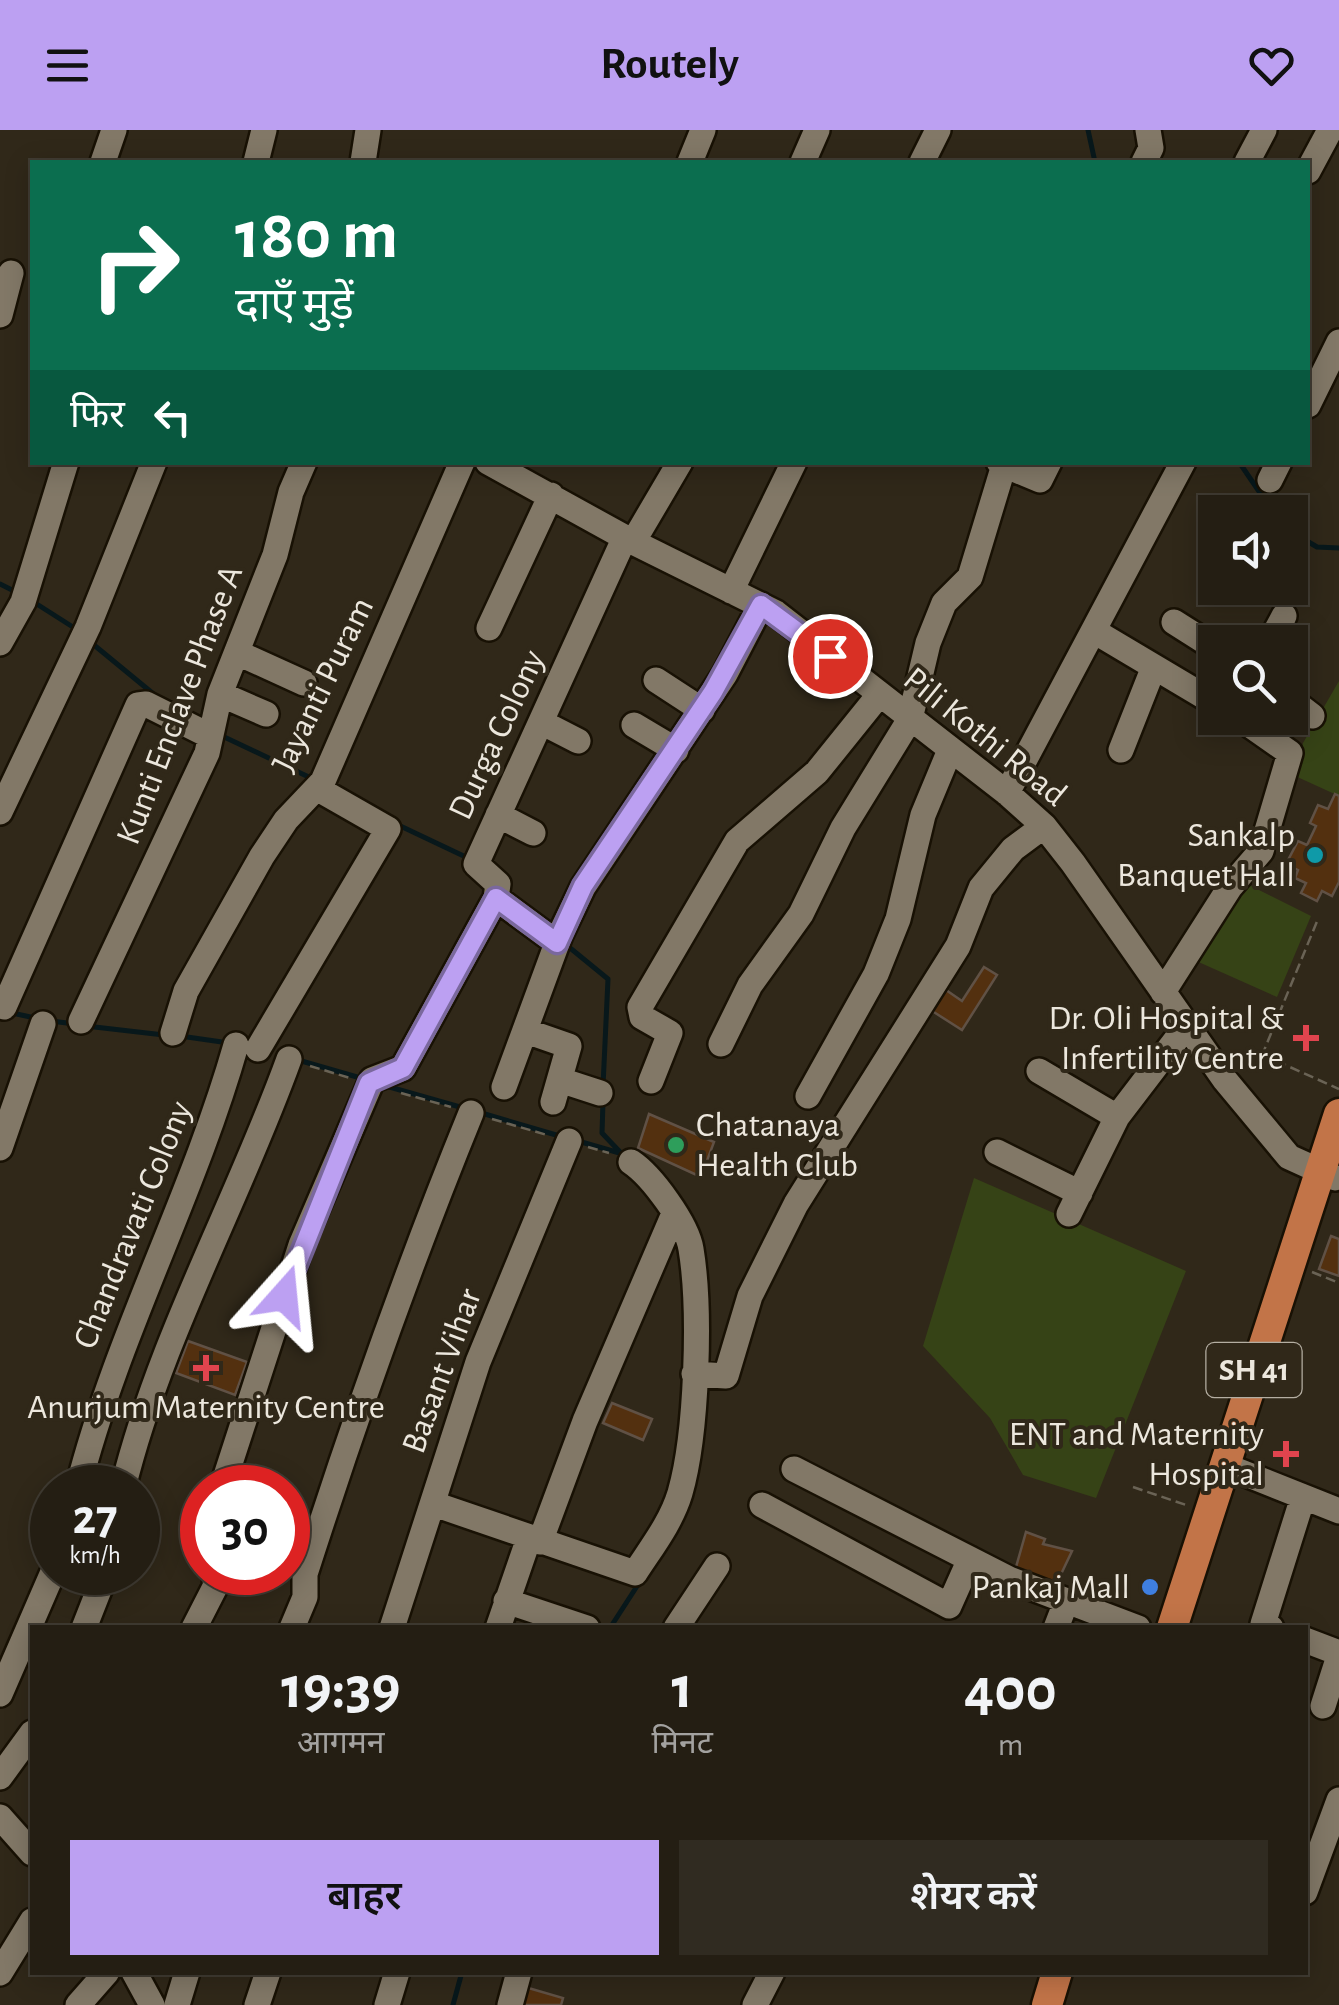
<!DOCTYPE html>
<html lang="hi">
<head>
<meta charset="utf-8">
<style>
  :root { --surface:#241e13; --page:#302b21; --text:#f1f3f6; --muted:#a3a2a0; --line:#413c33; --accent:#bca0f2 }
  body { margin:0; font-family:"Alegreya Sans","Noto Sans Devanagari",sans-serif; background:var(--page); color:var(--text); height:100vh; display:flex; flex-direction:column; font-size:38px; white-space:nowrap }
  * { box-sizing:border-box; margin:0 }
  p { font-size:32px; color:var(--muted) }
  .icon { flex:none; width:55px; height:55px; fill:none; stroke:currentColor; stroke-width:2; stroke-linecap:round; stroke-linejoin:round }
  .map { position:relative; flex:1; overflow:hidden }
  .side { position:absolute; left:30px; top:1495px; width:1278px; height:350px; display:flex; flex-direction:column; background:var(--surface); border-radius:0px; box-shadow:0 5px 25px #0003,0 0 0 2px var(--line) }
  .side>* { flex:none }
  .banner { position:absolute; left:30px; top:30px; width:1280px; height:305px; border-radius:0px; box-shadow:0 5px 25px #0003,0 0 0 2px var(--line); background:#0b6e4f; color:#fff; overflow:hidden }
  .buttons { position:absolute; left:1198px; top:365px; display:grid; gap:20px }
  .buttons a { display:grid; place-items:center; width:110px; height:110px; border-radius:0px; background:var(--surface); box-shadow:0 5px 25px #0003,0 0 0 2px var(--line); font-size:50px }
  .speed { position:absolute; left:30px; top:1335px; display:flex; gap:20px; font-size:50px; font-weight:700; text-align:center }
  .speed>* { display:grid; place-content:center; width:130px; height:130px; border-radius:50%; background:var(--surface); box-shadow:0 5px 25px #0003,0 0 0 2px var(--line); line-height:1 }
  .speed small { font-size:25px; font-weight:400 }
  .speed .limit { border:15px solid #d22; background:#fff; color:#111 }
  .pin { position:absolute; display:grid; place-items:center; width:85px; height:85px; color:#fff; margin:-42px; border:5px solid #fff; border-radius:50%; box-shadow:0 2px 10px #0007 }
  .me { position:absolute; width:110px; margin:-55px; rotate:18deg; stroke-linejoin:round; filter:drop-shadow(0 0 8px #0008) }
  .turn { display:flex; align-items:center; gap:35px; height:210px; padding:0 40px; font-size:45px }
  .turn .icon { width:130px; height:130px; stroke-width:2.5 }
  .turn b { display:block; font-size:70px; line-height:85px }
  .then { display:flex; align-items:center; height:95px; padding:0 40px; background:#0003; gap:20px; font-size:38px }
  .eta { display:flex; justify-content:space-evenly; align-items:center; height:170px; text-align:center }
  .eta b { font-size:60px; font-weight:600; line-height:70px }
  .action { display:flex; gap:20px; margin-top:auto; padding:20px 40px }
  .action a { flex:1; height:115px; border-radius:0px; background:var(--accent); color:#111; font-size:40px; font-weight:600; line-height:115px; text-align:center }
  .action a+a { background:var(--page); color:var(--text) }
  header { display:flex; justify-content:space-between; align-items:center; height:130px; padding:0 40px; background:var(--accent); color:#111; font-size:45px; font-weight:600 }
  .map>svg:first-child { display:block }
</style>
</head>
<body>
<header><svg class="icon" aria-label="menu" viewBox="0 0 24 24"><path d="M4 6h16M4 12h16M4 18h16"/></svg>Routely<svg class="icon" aria-label="heart" viewBox="0 0 24 24"><path d="M12 20l-8-8c-3-5 5-10 8-4 3-6 11-1 8 4z"/></svg></header>
<div class="map">
<svg width="1339" height="1875" viewBox="0 0 1339 1875">
  <rect width="100%" height="100%" fill="#302819"/>
  <path fill="#364316" d="M1339 551V666L1293 645 1303 613Z
    M1245 753 1311 786 1277 867 1194 830Z
    M974 1048 1186 1141 1096 1368 1023 1345 990 1288 923 1216Z"/>
  <g fill="none" stroke-linecap="round" stroke-linejoin="round">
    <path stroke="#08181b" stroke-width="5" d="M1088 0 1095 32
      M1239 332 1273 382
      M1290 401 1317 417 1339 418
      M0 454 16 462
      M32 471 76 499
      M94 515 156 566
      M220 605 313 649
      M394 693 470 729
      M564 813 608 849 603 956
      M12 883 35 888
      M51 891 75 894
      M86 896 164 905
      M180 906 229 913
      M298 930 364 949
      M386 956 467 979
      M603 972 602 1003 621 1023
      M478 982 563 1007
      M578 1011 623 1024
      M610 1498 641 1450
      M453 1875 462 1842"/>
  </g>
  <path fill="#53300f" stroke="#605145" stroke-width="2.5" d="M1335 664 1339 666V752L1332 766 1322 761 1317 771 1301 763 1306 753 1295 748 1298 740 1286 734 1298 711 1307 715 1316 696 1310 693 1318 675 1328 679Z
    M984 837 997 845 962 900 929 879 943 858 962 871Z
    M649 984 714 1012 701 1047 638 1018Z
    M1331 1106 1339 1109V1146L1319 1139Z
    M188 1211 247 1232 235 1265 176 1243Z
    M612 1273 652 1289 643 1310 603 1293Z
    M1026 1402 1045 1409 1043 1414 1072 1421 1054 1459 1014 1444Z
    M525 1857 563 1868 561 1875H520Z"/>
  <g fill="none" stroke-linecap="round" stroke-linejoin="round">
    <defs>
      <path id="minor" d="M103 32 114 0
        M256 32 264 0
        M363 32 368 0
        M690 32 703 0
        M803 32 817 0
        M922 32 938 0
        M1144 32 1151 18 1148 0
        M1247 32 1264 0
        M1308 41 1330 0
        M0 185 11 143
        M1308 275 1339 212
        M488 332 633 412 776 483 1007 663 1044 696 1073 733 1225 950 1289 1027 1335 1048
        M1004 335 1040 350 1049 332
        M1270 350 1279 332
        M633 412 680 332
        M731 461 794 332
        M1174 492 1215 518
        M489 498 551 365
        M1094 501 1215 573
        M1270 512 1284 486
        M0 513 23 472 66 332
        M238 523 304 553
        M656 550 702 580
        M220 564 266 584
        M1290 569 1312 586
        M541 592 578 611
        M634 595 676 620
        M1121 620 1153 539
        M1007 663 1183 332
        M0 682 88 497 154 332
        M498 685 533 703
        M496 768 557 813
        M1163 862 1230 757 1261 721 1290 623 1240 588
        M4 877 138 575 146 574 210 606
        M81 891 207 623 220 564 275 425 291 362 304 332
        M526 901 569 916 553 972
        M173 903 186 861 262 726 286 690 323 651 462 332
        M721 914 750 855 801 784 843 698 910 589 928 513 944 473 970 447 1004 335 999 332
        M258 919 388 699 318 659
        M1039 941 1117 987
        M560 950 600 963
        M651 951 670 903 642 887 640 877 737 711 817 642 879 565
        M504 957 560 805 583 757 725 544 761 475
        M808 966 876 844 898 789 923 685 950 620
        M0 1018 43 894
        M997 1022 1080 1063
        M1069 1084 1117 987 1188 894
        M694 1244 726 1246 750 1166 796 1074 958 816 981 758 1013 719 1044 696
        M1226 1336 1339 1381
        M794 1339 1009 1449 1138 1498
        M78 1358C117 1205 193 1066 236 915
        M123 1358C160 1208 237 1073 289 929
        M222 1358 301 1115 372 950 403 938 496 768 498 754 476 734 625 407
        M434 1374 635 1443C651 1418 671 1393 680 1363 697 1304 701 1180 691 1119 687 1094 652 1046 631 1032
        M762 1375 949 1476 970 1429
        M540 1412 585 1291 673 1086
        M506 1471 587 1498
        M84 1498 106 1442
        M194 1498 215 1457 216 1442
        M292 1498 305 1467V1444C355 1288 409 1135 471 983
        M392 1498 478 1232 569 1011
        M498 1498 529 1408
        M676 1498 717 1436
        M1056 1498 1066 1472
        M1271 1498 1263 1494 1303 1367
        M1305 1510 1339 1523
        M0 1564 53 1442
        M1323 1576 1339 1526
        M0 1647 32 1603
        M0 1687 32 1723
        M1305 1762 1339 1670
        M134 1842 152 1875
        M0 1843 32 1791
        M78 1875 107 1842
        M177 1875 187 1842
        M257 1875 268 1842
        M387 1875 397 1842
        M510 1875 519 1842
        M755 1875 772 1842"/>
      <path id="major" d="M1172 1498 1339 984
        M1047 1875 1057 1842"/>
    </defs>
    <use href="#minor" stroke="#181104" stroke-width="30"/>
    <use href="#major" stroke="#181104" stroke-width="35"/>
    <path stroke="#6a6355" stroke-width="2.5" stroke-dasharray="10 5" stroke-linecap="butt" d="M1263 925 1339 959
      M310 936 350 948
      M1256 940 1318 789
      M401 963 451 977
      M492 989 547 1005
      M588 1017 609 1023
      M1312 1142 1339 1153
      M1133 1357 1189 1376"/>
    <use href="#minor" stroke="#827867" stroke-width="25"/>
    <use href="#major" stroke="#c27448" stroke-width="30"/>
  </g>
  <g fill="none" stroke-linecap="round" stroke-linejoin="round">
    <defs>
      <path id="route" d="M284 1166 369 953 403 938 496 768 557 813 583 756 713 562 761 475 830 526"/>
    </defs>
    <use href="#route" stroke="#7a689d" stroke-width="25"/>
    <use href="#route" stroke="#bca0f2" stroke-width="18"/>
  </g>
  <circle fill="#0f9aa8" stroke="#302819" stroke-width="4" cx="1315" cy="725" r="10"/>
  <g fill="#e0444e" stroke="#302819" stroke-width="4">
    <path d="M1301 893h10v10h10v10h-10v10h-10v-10h-10v-10h10z"/>
    <path d="M201 1223h10v10h10v10h-10v10h-10v-10h-10v-10h10z"/>
    <path d="M1281 1309h10v10h10v10h-10v10h-10v-10h-10v-10h10z"/>
  </g>
  <circle fill="#2e9e5b" stroke="#302819" stroke-width="4" cx="676" cy="1015" r="10"/>
  <circle fill="#3f7fe0" stroke="#302819" stroke-width="4" cx="1150" cy="1457" r="10"/>
  <g text-anchor="middle" dominant-baseline="central" stroke-width="8" stroke-linejoin="round" paint-order="stroke">
    <rect fill="#302819" stroke="#b4aea2" stroke-width="2.5" x="1206.5" y="1213" width="95" height="54" rx="8"/>
    <g font-size="32" font-weight="bold" fill="#ece7dd">
      <text x="1254" y="1240">SH 41</text>
    </g>
    <g font-size="35" fill="#ece7dd" stroke="#302819">
      <text transform="translate(323 555) rotate(-64)">Jayanti Puram</text>
      <text transform="translate(180 575) rotate(-69)">Kunti Enclave Phase A</text>
      <text transform="translate(497 605) rotate(-65)">Durga Colony</text>
      <text transform="translate(985 607) rotate(39)">Pili Kothi Road</text>
      <text transform="translate(133 1095) rotate(-68)">Chandravati Colony</text>
      <text transform="translate(442 1241) rotate(-70)">Basant Vihar</text>
    </g>
    <g font-size="35" fill="#ece7dd" stroke="#302819" text-anchor="end">
      <text x="1295" y="705">Sankalp<tspan x="1295" dy="40">Banquet Hall</tspan></text>
      <text x="1284" y="888">Dr. Oli Hospital &amp;<tspan x="1284" dy="40">Infertility Centre</tspan></text>
      <text x="696" y="995" text-anchor="start">Chatanaya<tspan x="696" dy="40">Health Club</tspan></text>
      <text x="206" y="1277" text-anchor="middle">Anurjum Maternity Centre</text>
      <text x="1264" y="1304">ENT and Maternity<tspan x="1264" dy="40">Hospital</tspan></text>
      <text x="1130" y="1457">Pankaj Mall</text>
    </g>
  </g>
</svg>
<div class="buttons">
<a><svg class="icon" aria-label="sound" viewBox="0 0 24 24"><path d="M4 9h4l5-4v14l-5-4H4zM17 9q2 3 0 6"/></svg></a>
<a><svg class="icon" aria-label="search" viewBox="0 0 24 24"><circle cx="10" cy="10" r="6"/><path d="M15 15l6 6"/></svg></a>
</div>
<div class="speed"><div>27<small>km/h</small></div><div class="limit">30</div></div>
<div class="pin" style="left:830px;top:526px;background:#d93025"><svg class="icon" aria-label="arrive" viewBox="0 0 24 24"><path d="M6 21V4h12l-3 4 3 4H6"/></svg></div>
<svg class="me" style="left:284px;top:1166px" viewBox="-20 -20 40 40"><path d="M0-17L14 15 0 8-14 15z" fill="#bca0f2" stroke="#fff" stroke-width="4"/></svg>
<div class="banner">
<div class="turn"><svg class="icon" aria-label="right" viewBox="0 0 24 24"><path d="M7 20v-9h11M14 6l5 5-5 5"/></svg><div><b>180 m</b>दाएँ मुड़ें</div></div>
<div class="then">फिर<svg class="icon" aria-label="left" viewBox="0 0 24 24"><path d="M17 20v-9H6M10 6l-5 5 5 5"/></svg></div>
</div>
<section class="side">
<div class="eta">
<div><b>19:39</b><p>आगमन</p></div>
<div><b>1</b><p>मिनट</p></div>
<div><b>400</b><p>m</p></div>
</div>
<div class="action"><a>बाहर</a><a>शेयर करें</a></div>
</section>
</div>
</body>
</html>
